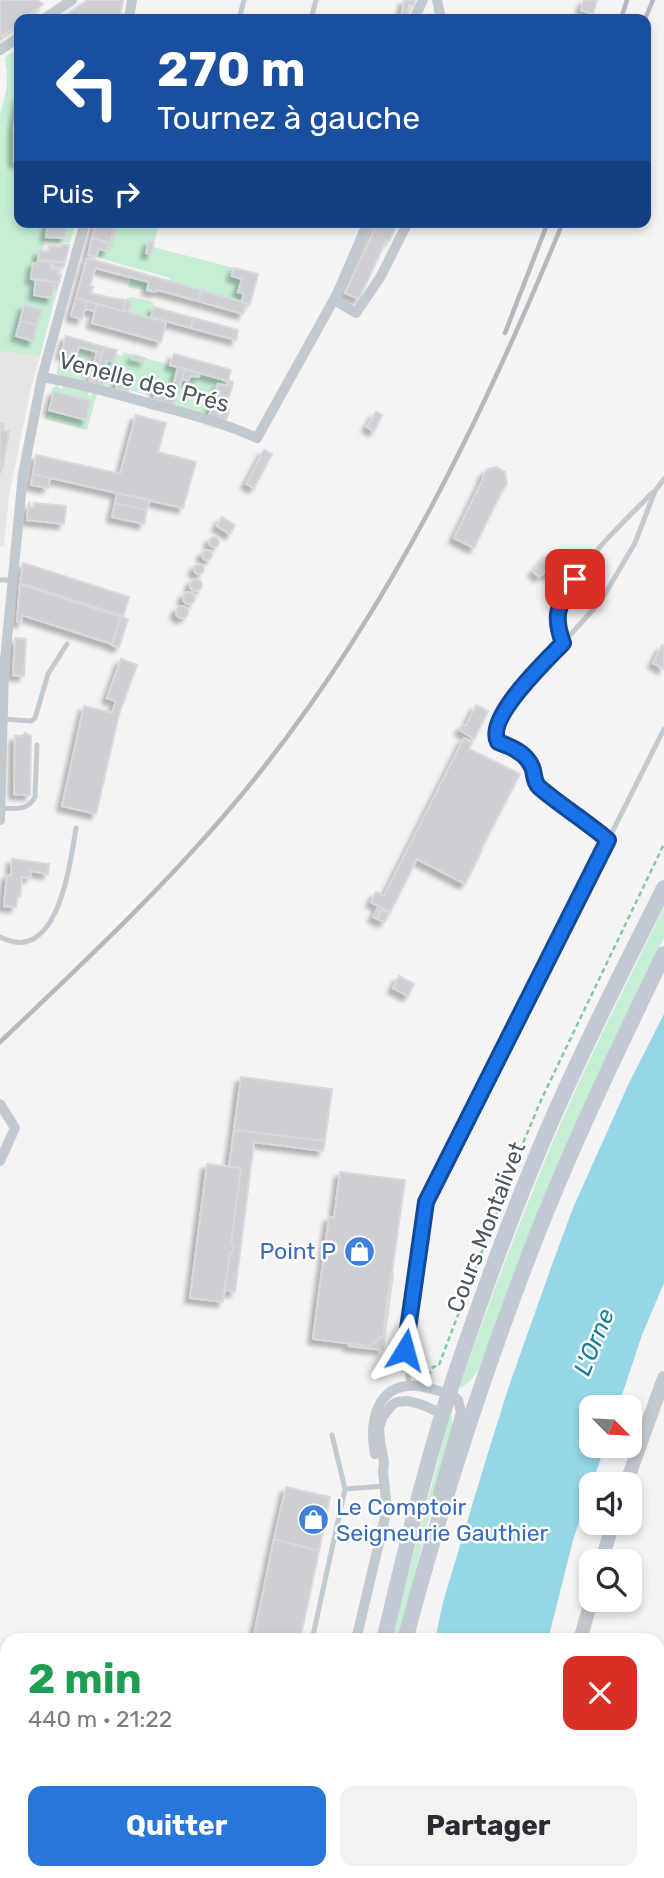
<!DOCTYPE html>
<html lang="fr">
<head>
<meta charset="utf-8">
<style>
  :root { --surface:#fff; --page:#f2f2f3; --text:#2b2b33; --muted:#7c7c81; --accent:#2876d9 }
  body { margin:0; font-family:Rubik,sans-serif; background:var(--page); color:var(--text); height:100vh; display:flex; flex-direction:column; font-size:26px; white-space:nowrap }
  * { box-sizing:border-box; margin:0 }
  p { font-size:23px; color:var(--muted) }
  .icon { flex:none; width:38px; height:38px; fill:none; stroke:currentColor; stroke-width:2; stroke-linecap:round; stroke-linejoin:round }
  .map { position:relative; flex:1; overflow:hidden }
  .drawer { position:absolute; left:0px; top:1633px; width:665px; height:247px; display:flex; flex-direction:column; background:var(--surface); border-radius:21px 21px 0 0; box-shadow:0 4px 10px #0003 }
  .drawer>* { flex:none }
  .banner { position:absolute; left:14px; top:14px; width:637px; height:214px; border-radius:14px; box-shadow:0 4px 10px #0003; background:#1a4fa0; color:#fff; overflow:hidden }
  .needle { width:46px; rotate:114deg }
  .controls { position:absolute; left:579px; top:1395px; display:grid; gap:14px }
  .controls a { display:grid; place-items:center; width:63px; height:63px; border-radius:14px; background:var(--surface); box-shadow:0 4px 10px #0003; font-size:35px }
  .pin { position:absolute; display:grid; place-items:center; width:60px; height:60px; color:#fff; margin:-30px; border-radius:14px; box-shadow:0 4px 10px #0006 }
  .me { position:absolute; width:77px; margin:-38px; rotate:8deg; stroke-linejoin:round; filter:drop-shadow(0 0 5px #0008) }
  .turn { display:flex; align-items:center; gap:24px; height:147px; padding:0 28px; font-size:32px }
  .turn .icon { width:91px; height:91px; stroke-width:2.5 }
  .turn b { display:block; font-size:49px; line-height:60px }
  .then { display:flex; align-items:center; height:66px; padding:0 28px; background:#0003; gap:14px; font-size:26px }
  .round { display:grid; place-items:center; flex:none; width:74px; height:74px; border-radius:14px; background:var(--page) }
  .head { display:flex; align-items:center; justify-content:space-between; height:119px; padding:0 28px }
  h1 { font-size:42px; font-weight:700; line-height:52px; color:#1e9e55 }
  .cta { display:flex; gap:14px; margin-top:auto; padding:14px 28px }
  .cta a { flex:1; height:80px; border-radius:14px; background:var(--accent); color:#fff; font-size:28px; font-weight:700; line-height:80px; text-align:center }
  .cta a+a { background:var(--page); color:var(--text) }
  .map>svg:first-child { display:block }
</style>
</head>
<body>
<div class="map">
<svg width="664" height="1878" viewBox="0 0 664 1878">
  <defs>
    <filter id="shadow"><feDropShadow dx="-5" dy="5" stdDeviation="2" flood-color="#0004"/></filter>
  </defs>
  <rect width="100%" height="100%" fill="#f5f3f3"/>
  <path fill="#e6e4e4" d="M0 351 40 356 32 383 9 495 4 546H0Z"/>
  <path fill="#c6eed5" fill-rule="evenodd" d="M19 48V96L14 128V162L19 163V222H76L70 243 44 241 42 252 37 264 33 263 31 278 36 279 34 295 52 298 55 282 59 283 40 356 0 351V115C5 96 11 78 4 58ZM25 305 41 310 33 341 16 336Z
    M118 222H160L154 242 149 241 146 253 151 254 153 247 234 268 232 276 242 279 238 292 244 294 241 302 170 281V278L96 257 99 249 107 251 110 243H112Z
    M131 277 149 282 147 291 128 287Z
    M132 297 153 302 154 307 151 318 129 312 131 302 126 301 127 298Z
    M79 347 92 350 84 381 56 374 61 354 76 358Z
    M124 352 133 355 132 359 144 361 145 358 178 367 173 386H171L170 388 158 385 154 397 129 390 131 381 119 378 116 388 103 385 107 360 114 361 116 354 122 356Z
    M200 373 229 381 228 386 209 416 174 405 182 379 188 381 191 376 199 377Z
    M57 385 61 389 63 386 89 392 88 395 91 396 92 393 97 394 87 430 45 419 52 388ZM55 391 90 401 86 419Z
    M664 907V938L602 1067 478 1371 469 1382 459 1388C485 1314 512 1241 542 1168 578 1079 622 993 664 907Z
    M450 1415 452 1416V1428L398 1640H391Z"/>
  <path fill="#96d7e7" d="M664 1014V1283L642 1335 618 1407H592V1446H605L573 1540 548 1640H435L443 1602 487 1456 508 1389 549 1273 573 1208 629 1083Z
    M385 1873V1872L494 1873 493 1878H384Z"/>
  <path fill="#cdcfd4" stroke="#d7d9dd" stroke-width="2" filter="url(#shadow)" d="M0 0H37L43 4 24 19H19V23L2 36 0 35Z
    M88 0H123L120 19H60Z
    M404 0H415L414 6 409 5 407 19H401Z
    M584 0H597L593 14 581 10Z
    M19 96V163L14 162V128Z
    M48 222 66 223 65 238 46 237Z
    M97 222H115L110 243 92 238Z
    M115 222H118L112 244 110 243Z
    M378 222H398L389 241 386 240 359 299 345 293Z
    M92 238 109 243 107 251 99 249 96 257 88 255Z
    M149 241 154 242 151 254 146 253Z
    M61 244 69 245 65 263 38 260 39 251 49 252V246L61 247Z
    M87 258 201 290 198 301 158 290 155 292 147 290 149 282 95 268 90 286 93 287 91 293 111 298 126 300 123 311 76 298Z
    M38 260 52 261 51 269 60 270 58 275H61L59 283 31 279 33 263 37 264Z
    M54 261 65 263 63 268 53 267Z
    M234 268 258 274 250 304 241 302 244 294 238 292 242 279 232 276Z
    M36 279 55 282 52 298 34 295Z
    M201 290 246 303 243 314 198 301Z
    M76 298 87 301 82 319 71 316Z
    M126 300 131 302 129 312 123 311Z
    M87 301 97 304 95 311 85 309Z
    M97 304 166 322 161 342 92 323Z
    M24 305 42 310 37 325 20 321Z
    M154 307 193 318 191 328 151 317Z
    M194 318 238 330 236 340 191 328Z
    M20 321 37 325 33 341 16 336Z
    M66 336 104 347 102 353 79 347 76 358 61 354Z
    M104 347 117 350 114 361 107 360 105 370H107L103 385 94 383Z
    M97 352 102 353 98 369 93 368Z
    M174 354 231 370 228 381 170 365Z
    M133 355 145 358 144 361 132 359Z
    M178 367 185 369 174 405 154 400 158 385 170 388 171 386H173Z
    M185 369 200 373 199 377 191 376 188 381 182 379Z
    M92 372 97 373 94 383 89 382Z
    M119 378 125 379 122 390 116 388Z
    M125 379 131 381 128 392 122 390Z
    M229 381 233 382 230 394H229L225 408H222L219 419 209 416 218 384 228 386Z
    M54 391 90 401 86 420 49 410Z
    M222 408 229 410 226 420 219 419Z
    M376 412 382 415 374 431 367 427Z
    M136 415 166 423 158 452 196 462 183 508 33 474 36 455 120 474Z
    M0 423 4 424 3 430 9 431 3 467 0 466Z
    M264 450 272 454 254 488 246 484Z
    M496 467 505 472 507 484 502 491 474 548 454 538 482 481 484 473 488 469Z
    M33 474 50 478 48 488 31 485Z
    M117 493 150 500 147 510 115 503Z
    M29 502 30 507H34V503L66 506 64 524 27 520Z
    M115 503 147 510 144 524 112 517Z
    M222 517 235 525 230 534 217 526Z
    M209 542a5 5 0 1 1 10 0a5 5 0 1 1-10 0Z
    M202 555a5 5 0 1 1 10 0a5 5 0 1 1-10 0Z
    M550 553 557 560 553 563 556 567 548 575 545 572 539 577 533 571Z
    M23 563 129 597 123 616 20 583Z
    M194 569a5 5 0 1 1 10 0a5 5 0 1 1-10 0Z
    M190 585a6 6 0 1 1 12 0a6 6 0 1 1-12 0Z
    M20 584 121 617 112 644 22 615V622H17Z
    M183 598a6 6 0 1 1 12 0a6 6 0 1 1-12 0Z
    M176 612a6 6 0 1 1 12 0a6 6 0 1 1-12 0Z
    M121 617 128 619 119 647 112 645Z
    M15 638 26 639 24 676 13 675Z
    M662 645 664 646V669L653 663Z
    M121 659 137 665 119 714 96 814 62 806 84 706 112 713 116 701 107 698Z
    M476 705 488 711 474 739 460 730 463 725 466 726Z
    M25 733 31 736 30 795 14 794 15 736H22Z
    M464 738 472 742 469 749 520 774 481 849 482 850 465 884 417 859 390 912 371 902 376 892 384 896Z
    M12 859 49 864 48 874 31 871 30 878 22 877 20 897 17 896 16 907 4 906 7 875 11 876Z
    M379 906 382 908 377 919 373 917Z
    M381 910 389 913 384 922 377 919Z
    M399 976 414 984 408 996 393 988Z
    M241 1077 332 1089 325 1141 234 1130Z
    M234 1130 325 1141 323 1151 254 1142 235 1292 225 1290 230 1252H233L234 1245 231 1244 241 1168 229 1167Z
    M207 1164 241 1168 231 1244 234 1245 233 1252H230L223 1302 190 1298Z
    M340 1172 405 1180 383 1336 369 1346 313 1339 329 1217 334 1218Z
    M391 1274H393L383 1350 349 1346V1344L369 1346 383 1336Z
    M286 1487 330 1497 319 1551 274 1539Z
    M274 1539 319 1551 300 1640H253Z
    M664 1660V1722L658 1709V1663Z
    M658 1709 664 1722V1745L658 1743Z
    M658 1743 664 1745V1848L658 1846Z
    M664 1863V1878H656Z
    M189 1872 202 1874 201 1878H188Z
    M585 1872H599L598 1878H584Z"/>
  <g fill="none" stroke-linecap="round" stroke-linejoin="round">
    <path stroke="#80caa5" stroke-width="2.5" stroke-dasharray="5 3.5" stroke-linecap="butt" d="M439 1365 523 1143 542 1098 664 844
      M428 1376 433 1367 440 1365
      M216 1878 218 1872
      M268 1878 269 1872
      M367 1878 369 1872"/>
    <path stroke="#c2cad0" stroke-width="5" d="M239 19 244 0
      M311 19 316 0
      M0 580H12
      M563 643C560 634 556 626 557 617 562 578 625 521 652 493
      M2 719 31 721 35 718 48 674 67 644
      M0 808C14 809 28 811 35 797L37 745
      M608 840C587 821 561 806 539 787 533 781 535 774 532 767 526 753 512 747 498 742L495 737 496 728 509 702 601 601 635 543 655 491 664 479
      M0 937C58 967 70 864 76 828
      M409 1385 405 1350 426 1202 664 729
      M332 1435 345 1489
      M312 1640 345 1489 385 1486
      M174 1878 179 1872"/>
    <path stroke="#c2cad0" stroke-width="10" d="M437 0 441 19
      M44 19 72 0
      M129 19 132 0
      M414 19 423 0
      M0 50 19 37
      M334 300 356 313 381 276 408 222
      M42 377C78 383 113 393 148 403 185 413 222 422 257 438L337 294 368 222
      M0 820 4 670 23 474 42 377 85 222
      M0 1104 15 1128 0 1161
      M375 1454C369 1422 376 1383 417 1386 429 1387 443 1392 454 1396L458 1400 461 1412 438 1493 444 1505
      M356 1640 387 1509 383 1472 384 1462 380 1441 379 1428 383 1416 392 1405 397 1402 408 1401 420 1404 443 1414
      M299 1878 300 1872"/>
    <path stroke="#c2cad0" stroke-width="14" d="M626 1484 664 1378
      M602 1561 613 1522
      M580 1640 592 1598
      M525 1878 526 1872"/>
    <path stroke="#c2cbd4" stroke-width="16" d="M384 1640C406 1549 427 1457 457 1369 491 1269 530 1164 575 1069 603 1008 634 948 664 888
      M405 1640C440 1508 482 1377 531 1250 570 1149 617 1051 664 954
      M328 1878 329 1872
      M350 1878 351 1872"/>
    <path stroke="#b5b8bc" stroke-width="4.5" d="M621 19 627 0
      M645 19 653 0
      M505 333 548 222
      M0 1042C92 955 185 868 264 767 393 603 484 414 563 222"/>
  </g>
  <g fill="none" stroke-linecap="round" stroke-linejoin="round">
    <defs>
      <path id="route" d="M405 1350 426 1202 608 840C586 821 561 806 539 787 533 781 535 774 532 767 526 753 512 747 498 742 485 718 546 661 563 643 552 613 559 605 575 579"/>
    </defs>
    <use href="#route" stroke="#114b97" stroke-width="18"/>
    <use href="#route" stroke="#1a73e8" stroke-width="12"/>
  </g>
  <defs>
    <symbol id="shop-disc" viewBox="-11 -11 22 22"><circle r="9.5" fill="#3f7fe0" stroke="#fff"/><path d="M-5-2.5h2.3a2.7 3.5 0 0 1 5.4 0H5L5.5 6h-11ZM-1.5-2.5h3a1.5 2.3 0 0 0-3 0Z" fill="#fff"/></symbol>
  </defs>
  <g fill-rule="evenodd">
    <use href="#shop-disc" x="342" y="1234" width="35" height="35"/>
    <use href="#shop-disc" x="296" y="1502" width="35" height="35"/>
  </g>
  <g text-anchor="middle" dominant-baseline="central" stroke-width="5" stroke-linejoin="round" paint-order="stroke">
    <g font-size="23" fill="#4b565f" stroke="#fff">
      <text transform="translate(144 382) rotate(15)">Venelle des Prés</text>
      <text transform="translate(486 1227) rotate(-69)">Cours Montalivet</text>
    </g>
    <g font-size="23" fill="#366cbe" stroke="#fff" text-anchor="end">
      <text x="336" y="1251">Point P</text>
      <text x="336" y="1507" text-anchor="start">Le Comptoir<tspan x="336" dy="26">Seigneurie Gauthier</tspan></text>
    </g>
    <g font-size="24" font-style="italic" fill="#167d97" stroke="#fff">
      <text transform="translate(594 1342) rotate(-68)">L'Orne</text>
    </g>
  </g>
</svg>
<div class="controls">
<a><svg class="needle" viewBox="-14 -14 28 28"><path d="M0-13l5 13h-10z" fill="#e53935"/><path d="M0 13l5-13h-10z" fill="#7c7c81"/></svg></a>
<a><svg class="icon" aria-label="sound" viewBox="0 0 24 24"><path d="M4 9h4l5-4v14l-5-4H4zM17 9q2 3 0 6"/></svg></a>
<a><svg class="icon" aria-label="search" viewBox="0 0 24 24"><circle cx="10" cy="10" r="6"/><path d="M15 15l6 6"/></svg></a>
</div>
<div class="pin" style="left:575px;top:579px;background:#d93025"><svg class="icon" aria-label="arrive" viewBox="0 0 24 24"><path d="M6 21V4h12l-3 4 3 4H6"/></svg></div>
<svg class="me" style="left:405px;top:1350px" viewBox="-20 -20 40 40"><path d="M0-17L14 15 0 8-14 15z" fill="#1a73e8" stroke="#fff" stroke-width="4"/></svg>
<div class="banner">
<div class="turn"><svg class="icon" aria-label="left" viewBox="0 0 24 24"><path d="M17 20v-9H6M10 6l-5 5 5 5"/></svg><div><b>270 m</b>Tournez à gauche</div></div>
<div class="then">Puis<svg class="icon" aria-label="right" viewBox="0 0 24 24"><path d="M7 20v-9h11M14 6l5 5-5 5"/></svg></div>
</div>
<section class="drawer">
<div class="head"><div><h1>2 min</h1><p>440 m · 21:22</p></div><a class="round" style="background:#d93025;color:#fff"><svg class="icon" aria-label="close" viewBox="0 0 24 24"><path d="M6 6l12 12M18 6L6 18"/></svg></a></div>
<div class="cta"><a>Quitter</a><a>Partager</a></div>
</section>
</div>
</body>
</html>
